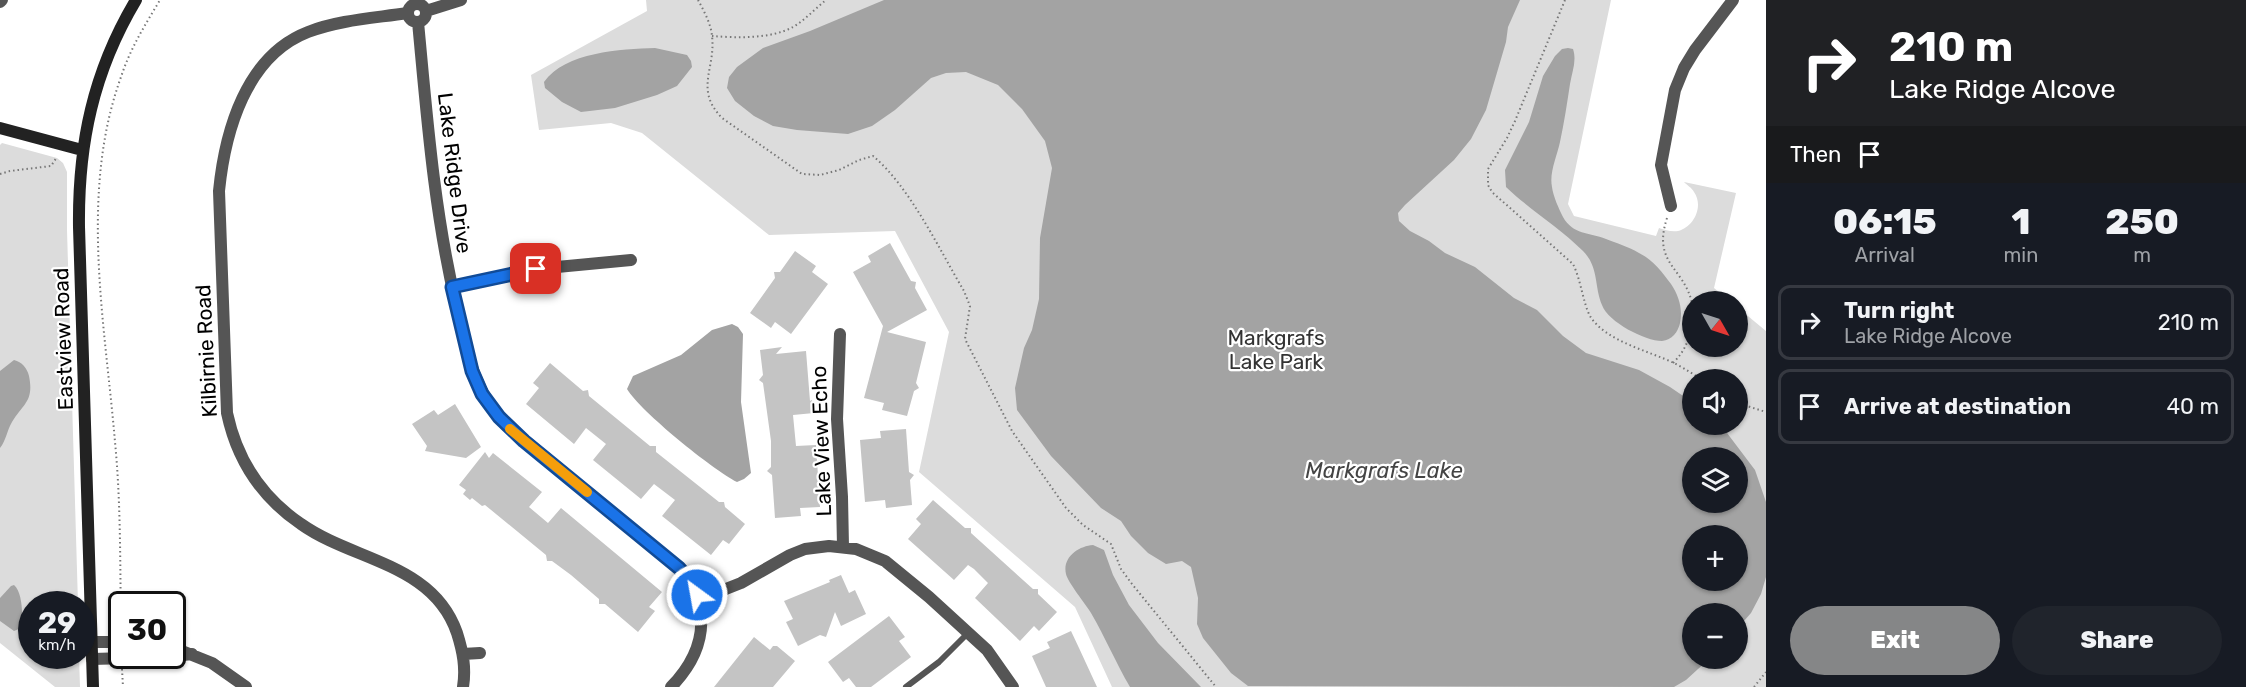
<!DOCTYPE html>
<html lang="en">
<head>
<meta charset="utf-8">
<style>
  :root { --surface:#171b24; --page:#20242c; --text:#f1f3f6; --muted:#9ea1a6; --line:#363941; --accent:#858687 }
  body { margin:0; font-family:Rubik,sans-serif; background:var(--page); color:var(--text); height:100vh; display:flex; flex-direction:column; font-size:22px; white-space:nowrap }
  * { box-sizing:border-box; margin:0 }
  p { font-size:20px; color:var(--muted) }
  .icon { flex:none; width:33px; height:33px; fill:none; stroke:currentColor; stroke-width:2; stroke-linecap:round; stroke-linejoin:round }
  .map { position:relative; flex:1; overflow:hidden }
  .panel { display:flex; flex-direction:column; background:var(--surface); width:480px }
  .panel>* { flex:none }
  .hud { background:#202124; color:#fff; overflow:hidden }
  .needle { width:39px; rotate:129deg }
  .buttons { position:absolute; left:1682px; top:291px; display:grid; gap:12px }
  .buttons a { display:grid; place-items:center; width:66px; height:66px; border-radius:50%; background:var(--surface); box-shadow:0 2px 4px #0004; font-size:30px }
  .speed { position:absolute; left:18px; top:591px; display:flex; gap:12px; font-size:30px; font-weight:700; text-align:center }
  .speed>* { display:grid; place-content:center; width:78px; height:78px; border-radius:50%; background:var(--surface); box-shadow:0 2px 4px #0004; line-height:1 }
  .speed small { font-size:15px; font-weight:400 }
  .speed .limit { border:3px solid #111; border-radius:9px; background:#fff; color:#111 }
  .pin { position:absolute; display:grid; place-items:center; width:51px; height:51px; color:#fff; margin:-26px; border-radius:12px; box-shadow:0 3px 9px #0006 }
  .me { position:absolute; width:66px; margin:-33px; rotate:328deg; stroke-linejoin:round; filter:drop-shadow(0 0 4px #0008) }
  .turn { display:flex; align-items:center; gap:21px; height:126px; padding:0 24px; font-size:27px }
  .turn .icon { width:78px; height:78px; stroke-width:2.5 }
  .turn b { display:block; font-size:42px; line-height:51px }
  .then { display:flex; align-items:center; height:57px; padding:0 24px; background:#0003; gap:12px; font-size:22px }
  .eta { display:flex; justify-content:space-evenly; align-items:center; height:102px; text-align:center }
  .eta b { font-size:36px; font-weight:800; line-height:42px }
  .button { display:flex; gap:12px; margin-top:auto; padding:12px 24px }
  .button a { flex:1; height:69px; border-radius:36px; background:var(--accent); color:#fff; font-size:24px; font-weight:800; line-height:69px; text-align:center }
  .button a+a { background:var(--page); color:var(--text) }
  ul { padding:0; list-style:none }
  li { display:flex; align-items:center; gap:18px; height:75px; margin:0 12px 9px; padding:0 12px; border:3px solid var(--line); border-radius:12px }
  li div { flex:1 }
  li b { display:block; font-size:22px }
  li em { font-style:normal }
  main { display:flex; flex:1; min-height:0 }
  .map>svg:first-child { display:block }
</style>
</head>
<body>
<main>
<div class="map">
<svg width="1766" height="687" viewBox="0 0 1766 687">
  <rect width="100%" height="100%" fill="#fff"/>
  <path fill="#dcdcdc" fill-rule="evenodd" d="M646 0H1611L1568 204 1574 216 1656 236 1659 228C1665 230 1671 232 1678 231 1694 227 1704 206 1694 192 1692 188 1687 185 1684 182L1736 193 1714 288 1730 301 1692 302V346H1737V307L1766 331V687H1112L1075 607 919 472 949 332 895 231 769 235 642 133 611 123 539 130 531 75 647 11ZM1692 380H1737V424H1692ZM1692 458H1737V502H1692ZM1692 536H1737V580H1692ZM1692 614H1737V658H1692Z
    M2 143 57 158 63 163 67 172V230L78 604H32V656H79L80 687H55L0 643V145Z"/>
  <path fill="#a3a3a3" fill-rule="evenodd" d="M884 0H1520L1508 27 1506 42 1486 110 1471 139 1454 160 1405 205 1398 213 1399 221 1410 231 1429 241 1445 253 1475 267 1514 298 1537 310 1563 336 1586 353 1639 370 1670 387 1692 402V424L1719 425 1724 429 1755 470 1766 502V577L1761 594 1751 613 1737 629V614H1692V658L1709 659 1686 680 1674 687 1248 686 1231 673 1203 638 1197 624 1198 598 1191 567 1182 561 1166 564 1148 553 1131 536 1121 521 1101 508 1051 456 1017 410 1015 388 1024 348 1032 330 1039 299 1040 238 1052 168 1045 141 1022 109 998 85 966 72 946 73 931 78 895 110 872 126 848 134 797 130 773 126 754 116 735 101 727 88 729 77 737 67 763 48 810 31ZM1692 458H1737V502H1692ZM1692 536H1737V580H1692Z
    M655 48 687 55 691 61 692 67 677 86 657 95 615 108 581 112 562 102 545 88 544 82C565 52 621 49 655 48Z
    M1568 48 1573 49C1577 61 1572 72 1570 84 1567 104 1564 123 1560 142 1557 156 1549 173 1552 187 1553 196 1559 209 1563 217 1573 235 1589 232 1606 239 1616 243 1629 247 1639 253 1653 260 1662 272 1671 284 1679 296 1683 309 1680 323 1678 332 1672 340 1662 341 1645 341 1608 322 1602 305 1594 286 1599 267 1583 251 1559 227 1530 210 1506 187L1505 170 1529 122 1543 76 1555 56 1562 49Z
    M732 324 738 327 743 334 741 402 751 473 744 479 737 482C712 469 641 412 627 389L633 376 681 355 712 330Z
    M14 360C22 362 27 368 29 376 34 401 24 403 12 422 7 430 6 441 0 448V371Z
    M1093 545 1104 550 1113 575 1129 605 1158 643 1201 687H1130C1116 663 1105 637 1091 613 1086 605 1067 581 1066 574 1062 557 1079 546 1093 545Z
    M14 585C23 593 23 617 21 628L14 631 0 621V598L11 586Z"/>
  <path fill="#c4c4c4" d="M890 243 911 281 916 282 915 288 927 310 887 332 926 342 916 383 919 388 914 391 907 416 882 410 884 403 864 398 883 326 853 272 871 262 868 256Z
    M795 251 816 266 812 272 828 284 791 334 775 322 771 328 750 313 775 278 774 272H780Z
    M782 347 776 354 806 351 810 401 812 400 814 413 793 415 796 446 816 445 820 507 800 508 801 516 775 518 772 475 767 471 771 467V441L763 383 759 380 763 375 760 350Z
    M550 363 583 391 588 390 589 396 650 446H656V452L719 502H724L725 507 745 524 729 544 723 540 711 555 662 516 675 500 654 484 641 499 593 460 606 444 586 428 574 444 526 404 539 388 533 383Z
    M455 404 481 447 466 458 425 451 427 446 412 424 434 410 438 415Z
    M906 429 909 472 914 475 910 480 912 505 886 508 885 500 865 502 860 440 881 438 880 431Z
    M485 452 489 458 493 453 542 492 529 507 548 523 561 508 662 592 649 607 655 611 638 632 605 604H599V599L571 575 552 561H547L546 555 485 505 482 506 472 498 470 500 463 494 466 490 459 485Z
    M933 500 965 528H971V533L1033 589H1038V594L1057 612 1039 631 1034 626 1020 641 975 598 988 583 974 569 968 565 954 580 908 539 921 524 916 519Z
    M841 575 849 593 855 590 866 614 841 626 835 612 826 637 820 635 798 646 786 622 793 619 784 601 830 582 829 580Z
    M889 616 905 637 899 641 911 657 871 687H856L849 678 843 682 828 662Z
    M1071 631 1079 648 1097 687H1046L1032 656 1050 648 1047 642Z
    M754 637 770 650 773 646H777L795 661 773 687H714Z"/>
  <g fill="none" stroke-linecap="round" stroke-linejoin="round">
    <path stroke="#777" stroke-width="2" stroke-dasharray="1.5 3" stroke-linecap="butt" d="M698 0C704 11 711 24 712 36 716 69 694 89 722 118L802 174 820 175 839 170 859 160 873 156C910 187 939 249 964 291L970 306 965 339 1012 431 1066 508 1083 525 1111 544 1121 569 1132 584 1216 687
      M1565 0 1515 121 1507 138 1488 169V185L1492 192 1573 264C1581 280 1583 303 1590 316 1605 341 1649 351 1674 363 1684 368 1693 374 1702 380
      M712 36C737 38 771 39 793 27 805 20 815 9 826 0
      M0 174 10 171 51 166 57 157
      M1667 218C1652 264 1684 267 1692 303
      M1673 363C1685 351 1689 340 1692 324
      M1737 400 1750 407 1766 412
      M121 629C120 567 121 504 115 442 105 323 79 193 121 77 130 49 145 25 160 0
      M122 669 123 687
      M1754 687 1766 672"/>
    <path stroke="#555" stroke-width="6" d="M906 687 939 662 968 633"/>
    <path stroke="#555" stroke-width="12" d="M0 2 2 0
      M408 13a9 9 0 1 1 18 0a9 9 0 1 1-18 0Z
      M426 11 461 0
      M407 13C375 18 339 20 308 32 246 56 225 131 219 191L227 413C237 460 261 497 301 524 353 561 433 563 457 633 463 652 466 668 463 687
      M418 22C427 117 434 211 456 304 466 348 473 391 506 425L670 560C713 598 710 647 671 687
      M1671 206 1661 165 1675 90 1684 68 1695 50 1733 0
      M452 287 536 269 631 260
      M840 334 837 419 842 497 843 546
      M698 600 741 583 790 555 805 549 829 546 856 549 885 561 929 597 987 650 1013 687
      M92 642H122
      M172 647 212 663 246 687
      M463 654 480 653
      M92 659 165 657 192 654"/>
    <path stroke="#222" stroke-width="12" d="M0 128 82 150
      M93 687 79 227C78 144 93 72 136 0"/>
  </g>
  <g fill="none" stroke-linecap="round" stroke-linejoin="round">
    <defs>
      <path id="route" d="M536 269 452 287 472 371 482 394 499 417 524 441 679 568 690 581 697 595"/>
    </defs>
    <use href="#route" stroke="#114b97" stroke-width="15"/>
    <use href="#route" stroke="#1a73e8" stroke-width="10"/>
    <path stroke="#f59e0b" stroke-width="10" d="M510 429 587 492"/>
  </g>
  <g text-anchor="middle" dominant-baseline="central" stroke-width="4.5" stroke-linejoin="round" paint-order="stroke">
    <g font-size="21" fill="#000" stroke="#fff">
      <text transform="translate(455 173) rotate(83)">Lake Ridge Drive</text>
      <text transform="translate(63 339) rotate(-92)">Eastview Road</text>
      <text transform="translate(206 351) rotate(-93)">Kilbirnie Road</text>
      <text transform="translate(821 441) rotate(-92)">Lake View Echo</text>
    </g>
    <g font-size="21" fill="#333" stroke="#fff">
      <text x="1276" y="337">Markgrafs<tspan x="1276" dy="24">Lake Park</tspan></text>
    </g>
    <g font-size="22" font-style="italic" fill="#444" stroke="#fff">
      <text x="1384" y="470">Markgrafs Lake</text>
    </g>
  </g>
</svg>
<div class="buttons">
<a><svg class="needle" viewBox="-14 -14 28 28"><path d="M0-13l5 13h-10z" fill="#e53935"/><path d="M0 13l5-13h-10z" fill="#9ea1a6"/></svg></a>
<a><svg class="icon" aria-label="sound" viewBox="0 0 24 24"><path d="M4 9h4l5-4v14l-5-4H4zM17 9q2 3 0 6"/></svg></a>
<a><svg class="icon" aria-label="layers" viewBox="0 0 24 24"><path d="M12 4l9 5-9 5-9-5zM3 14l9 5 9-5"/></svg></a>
<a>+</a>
<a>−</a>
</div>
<div class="speed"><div>29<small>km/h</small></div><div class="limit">30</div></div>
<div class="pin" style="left:536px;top:269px;background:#d93025"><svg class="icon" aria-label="arrive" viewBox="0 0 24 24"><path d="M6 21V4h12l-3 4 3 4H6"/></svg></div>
<svg class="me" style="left:697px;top:595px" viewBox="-20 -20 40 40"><circle r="17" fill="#1a73e8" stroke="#fff" stroke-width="3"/><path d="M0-11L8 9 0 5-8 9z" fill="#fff"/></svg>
</div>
<section class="panel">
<div class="hud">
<div class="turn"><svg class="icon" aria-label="right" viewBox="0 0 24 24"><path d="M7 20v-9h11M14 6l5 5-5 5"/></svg><div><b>210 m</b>Lake Ridge Alcove</div></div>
<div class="then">Then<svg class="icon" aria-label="arrive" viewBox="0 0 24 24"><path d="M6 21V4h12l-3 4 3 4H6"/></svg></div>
</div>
<div class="eta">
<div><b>06:15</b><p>Arrival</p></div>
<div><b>1</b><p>min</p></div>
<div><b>250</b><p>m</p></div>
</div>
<ul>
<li><svg class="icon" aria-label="right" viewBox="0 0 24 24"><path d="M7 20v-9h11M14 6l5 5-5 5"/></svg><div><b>Turn right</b><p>Lake Ridge Alcove</p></div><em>210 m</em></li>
<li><svg class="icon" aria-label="arrive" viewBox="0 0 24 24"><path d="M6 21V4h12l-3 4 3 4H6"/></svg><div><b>Arrive at destination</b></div><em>40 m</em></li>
</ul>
<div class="button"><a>Exit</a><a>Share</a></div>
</section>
</main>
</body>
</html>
